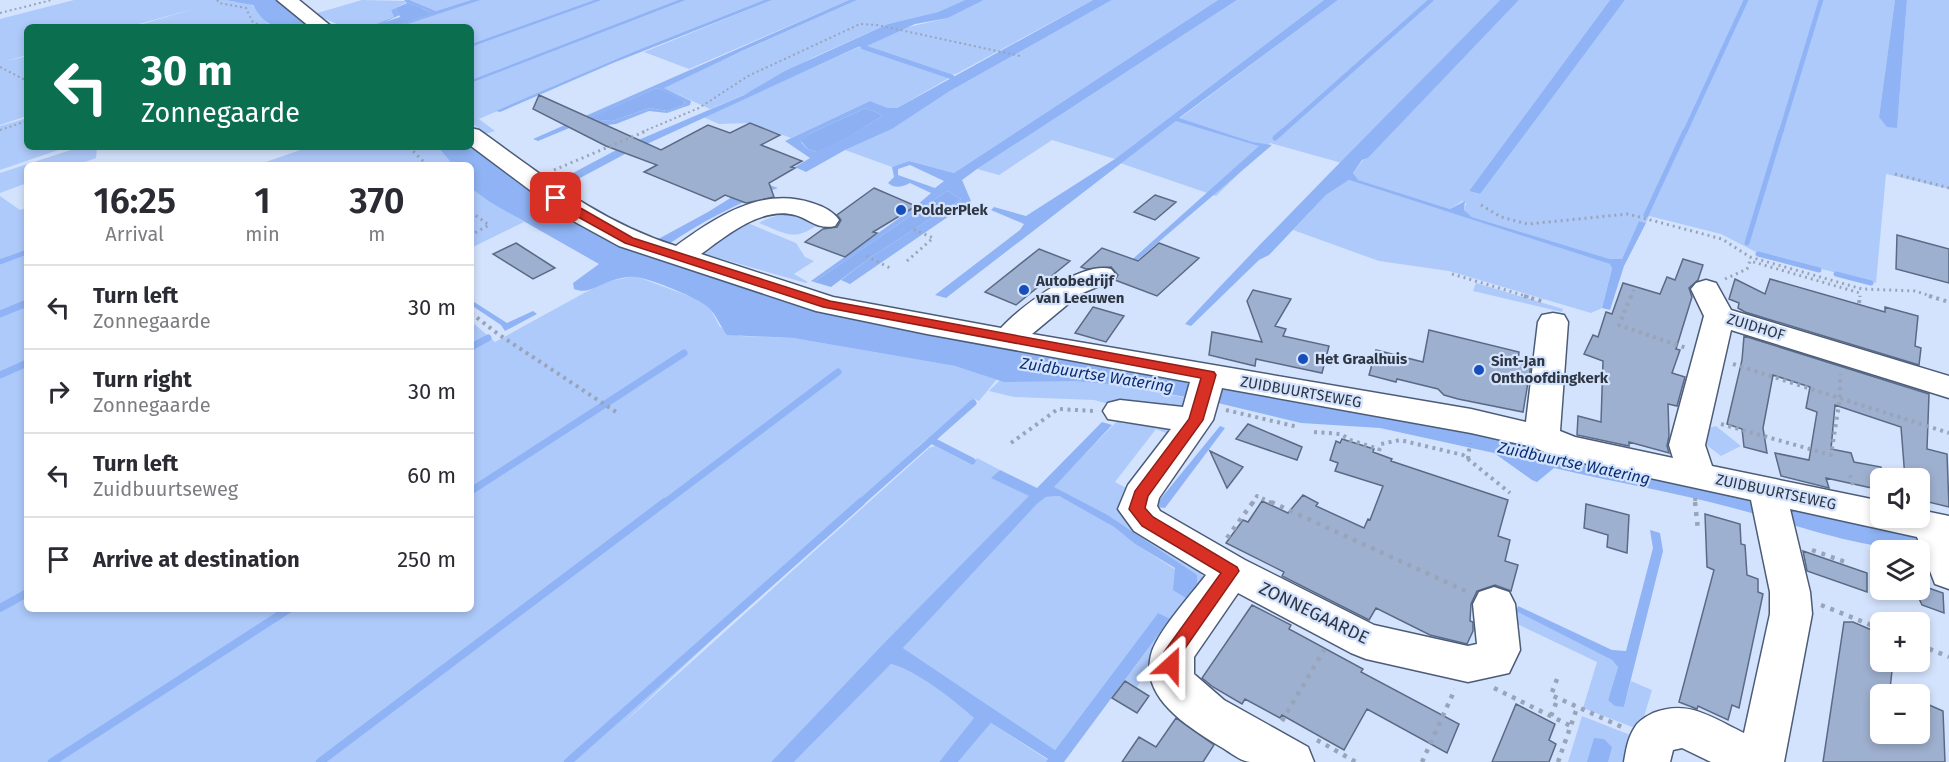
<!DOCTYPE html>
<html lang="en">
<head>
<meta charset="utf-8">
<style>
  :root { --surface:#fff; --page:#f7f7f7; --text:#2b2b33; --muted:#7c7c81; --line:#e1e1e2 }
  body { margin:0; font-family:"Fira Sans",sans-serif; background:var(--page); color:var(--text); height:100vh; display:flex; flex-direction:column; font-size:22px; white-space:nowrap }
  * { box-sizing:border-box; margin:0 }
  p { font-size:20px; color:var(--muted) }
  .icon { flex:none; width:33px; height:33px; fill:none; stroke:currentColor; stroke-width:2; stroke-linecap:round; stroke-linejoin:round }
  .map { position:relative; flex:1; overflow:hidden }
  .panel { position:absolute; left:24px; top:162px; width:450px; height:450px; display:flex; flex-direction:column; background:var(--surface); border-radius:9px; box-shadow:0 3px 9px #0003 }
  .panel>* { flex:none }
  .hud { position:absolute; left:24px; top:24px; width:450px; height:126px; border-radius:9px; box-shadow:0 3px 9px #0003; background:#0b6e4f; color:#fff; overflow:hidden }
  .controls { position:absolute; left:1870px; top:468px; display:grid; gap:12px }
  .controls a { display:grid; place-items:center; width:60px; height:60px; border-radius:9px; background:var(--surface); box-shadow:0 3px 9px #0003; font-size:30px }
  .pin { position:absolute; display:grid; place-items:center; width:51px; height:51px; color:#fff; margin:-26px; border-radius:12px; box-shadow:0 3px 9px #0006 }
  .me { position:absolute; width:66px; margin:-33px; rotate:24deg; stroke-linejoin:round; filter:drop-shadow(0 0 4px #0008) }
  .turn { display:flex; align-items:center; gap:21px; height:126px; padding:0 18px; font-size:27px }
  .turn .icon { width:78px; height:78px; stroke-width:2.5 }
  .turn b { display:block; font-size:42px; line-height:51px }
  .eta { display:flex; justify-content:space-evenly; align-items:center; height:102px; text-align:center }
  .eta b { font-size:36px; font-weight:600; line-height:42px }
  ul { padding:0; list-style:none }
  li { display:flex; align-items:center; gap:18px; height:84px; padding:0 18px; border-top:2px solid var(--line) }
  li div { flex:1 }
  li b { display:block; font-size:22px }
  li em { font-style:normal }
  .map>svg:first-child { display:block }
</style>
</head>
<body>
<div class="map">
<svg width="1949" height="762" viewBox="0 0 1949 762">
  <rect width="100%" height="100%" fill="#d4e3fd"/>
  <path fill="#aecafa" d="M74 0H225C232 3 247 0 253 6 260 13 264 23 274 27H132L197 8 128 27H27V55L3 62 27 56V116L0 125V19Z
    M362 0 405 1 409 0H471L436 11 411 0 391 10 394 17 378 23 377 27H344L314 14Z
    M481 0H594L471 44V27H399Z
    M602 0H678L471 80V47Z
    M686 0H764L633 52 479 119 495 131 485 134 471 122V83Z
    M772 0H849L689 69 644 52Z
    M857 0H965L938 12 888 24 812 58 762 87 710 109 664 88 667 85Z
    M984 0H1093L956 74 950 75 867 46 904 28 948 18Z
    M1112 0H1218L954 173 909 161 892 167 845 150 892 129 950 91Z
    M1237 0H1324L1115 159 1052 140 999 175 977 169Z
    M1338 0H1500L1342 163 1270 143 1216 196 1120 163Z
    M1519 0H1610L1469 191 1479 194 1625 0H1895L1879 117 1897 127 1907 0H1949V189L1886 174 1876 283 1756 252 1721 234 1649 216 1646 223 1639 221 1622 259H1610L1472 217 1464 210 1466 203 1462 201 1450 209 1357 180 1353 173 1363 160 1368 158Z
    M859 47 949 78 897 108H888L870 101 791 138 751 123 719 124 703 117Z
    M27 118V147H67L0 170V126Z
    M80 147H97L96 158 77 165H27V183L0 193V173Z
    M309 147H438L453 165H257Z
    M1349 180 1611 264 1612 267 1602 308 1591 313 1449 271 1379 261 1293 230 1326 195Z
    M471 188 524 222 471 248Z
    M0 196 20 210 27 208V609H471V321L495 342 586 292 610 281 635 276 697 299 710 308 720 327 739 336 793 338 955 366 997 379 979 401 974 399 921 444 619 727 929 448 935 446 970 464 977 458 1000 470 992 478 1030 496 884 643 771 762H0Z
    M791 210 820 223C794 243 786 233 759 223 769 216 781 217 791 210Z
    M743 221 796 243 805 257 814 261 794 274 808 282 806 283 701 253Z
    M1476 283 1563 309 1562 312 1473 291Z
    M1000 380 1073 381 1120 385 1187 398 1186 407 1167 411 1120 407 1094 400 1014 397 989 391Z
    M1121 417V423L1161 427 1179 424 1173 436 1156 429 1115 482 1132 491 1190 558 1186 563C1191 567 1202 571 1203 578 1206 604 1153 665 1137 687L1125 680 1169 620 1158 613 1055 750 903 648 1037 504 1046 497 1059 496 1114 527 1135 544 1197 583 1106 514 1053 487Z
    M1716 426 1741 446 1721 456 1700 440 1702 430Z
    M1508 606 1612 660 1618 667 1608 700 1624 707 1631 681 1652 690 1640 730 1583 708 1597 662 1515 623Z
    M891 664C917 671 954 700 975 718L939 762H794Z
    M1582 716 1638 738 1631 762H1568Z
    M991 723 1048 760 1046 762H958Z"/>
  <path fill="#8cb0f1" d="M407 4H413L433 14 392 27 383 26 382 23 400 17 396 8Z
    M657 88 685 101 684 105 667 111 650 108 612 121 587 119Z
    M866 108 882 115 881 117C868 124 829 151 817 151 809 152 805 146 801 141L811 133Z
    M947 191 961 199 871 257 831 287 814 282Z"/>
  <path fill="#8fb3f4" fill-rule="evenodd" d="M225 0H282L314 27C282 27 270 34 253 5Z
    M404 0H410L436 11 471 0H481L399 27H392L432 14C419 6 410 3 396 9L402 14 383 23 386 27 376 26 378 23 394 17 391 10 407 3Z
    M594 0H602L471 47V44Z
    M678 0H686L471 83V80Z
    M764 0H772L613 63 500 112 496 111 633 52Z
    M849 0H857L742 51 664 88 691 101 690 105 667 113 649 111 616 124 600 126 579 124 538 141 533 139ZM657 88 685 102 684 105 667 111 650 108 612 121 588 119Z
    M965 0H984L948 18 915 24 867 46 858 47 625 154 580 178 571 174 622 147 744 95 785 71 888 24 938 12Z
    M1093 0H1112L950 91 892 129 845 150 806 172 795 167 810 158 785 141 870 101 888 108H897ZM866 108 882 115 881 117C868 124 829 150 817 151 810 152 805 147 801 142L811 133Z
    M1218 0H1237L977 169 962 180 971 201 850 284 841 280 871 257 961 199 947 191 814 282 811 281 916 206 931 193 910 183C902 187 895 189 888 183L894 177 892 167 909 161 954 173ZM910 165 944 181 935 188 898 175V169Z
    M1324 0H1338L1179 118 1252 142 1272 145 1120 275 1116 274 1259 146 1176 121 946 298 935 295 1020 230 1024 224 991 210 994 207 1026 216 1115 159Z
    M1500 0H1519L1368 158 1362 160 1353 173 1358 180 1450 209 1465 201 1464 210 1472 217 1610 259H1622L1639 221 1646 223 1624 266 1610 310 1602 308 1612 268 1610 264 1349 180 1326 195 1269 255 1259 260 1191 326 1185 324C1288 213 1395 108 1500 0Z
    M1610 0H1625L1480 194 1469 191Z
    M1895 0H1907L1897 128 1887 127 1879 117Z
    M471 143C510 171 594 244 638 250L708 212 748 187 732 172 778 188C734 204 690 228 652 256L761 293 1445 427 1949 537 1937 560 1920 556V550C1862 550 1790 523 1733 508 1674 492 1613 482 1554 468L1537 482 1532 480 1494 453 1380 428 1301 423 1218 403 1120 385 1073 381 1004 382 955 366 793 338 727 335C720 326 717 316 709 308 699 298 651 279 636 277 629 276 621 278 614 280 600 284 588 295 574 289L573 283 599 264 490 202 471 188V165H453L438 147H471Z
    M471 300 507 323 533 311 537 314 505 331 501 325 471 305Z
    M1102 422 1112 425 1054 487 1106 514 1197 575V583L1186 598 1173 590 1175 568 1135 544 1114 527 1059 496 1046 497 1037 504 903 648 1055 750 1158 613 1170 619 1064 762H1046L1048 759 991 723 958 762H939L974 718C954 700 917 671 891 664L794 762H771L884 643 1029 496 991 478 1000 470 1037 488Z
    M1220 426 1225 428 1165 508 1157 507 1158 502Z
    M1650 530 1660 533 1663 551 1624 707 1615 706 1608 700 1618 667 1612 660 1516 611 1518 606 1612 650 1626 651 1653 548Z
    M1594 738 1604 739 1612 747 1608 762H1587Z"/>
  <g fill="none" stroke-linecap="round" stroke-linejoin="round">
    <path stroke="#8fb3f4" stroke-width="4.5" d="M863 47 952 77
      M1282 132 1431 0
      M1685 132 1746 0
      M1781 132 1821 0"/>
    <path stroke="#8fb3f4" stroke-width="5" d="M1275 138 1283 131
      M1646 215 1685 131
      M1747 243 1781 131
      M1758 254 1819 270
      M0 262 27 252
      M1836 274 1871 283"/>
    <path stroke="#8fb3f4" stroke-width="7" d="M0 314 27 303
      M471 347 488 338
      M0 375 27 363
      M931 440 972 461
      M471 491 684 353
      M663 504 838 372
      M859 504 973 403"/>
    <path stroke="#8fb3f4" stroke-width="8" d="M0 608 27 593
      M52 762 289 609
      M320 762 665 502
      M568 762 861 502"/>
  </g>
  <path fill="#9eb0cf" stroke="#5a6a86" stroke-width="1.5" d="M539 95 661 150 708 125 730 133 750 123 780 135 761 145 802 161 791 167 795 168 769 183 774 197 746 203 725 195 715 201 644 172 657 165 606 146 533 109Z
    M874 188 916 206 873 232 877 233 845 257 805 242 823 229 837 227 841 220 837 215Z
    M1155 195 1176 202 1155 220 1134 212Z
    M1897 235 1949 249V283L1896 269Z
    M516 243 555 268 533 279 493 254Z
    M1159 243 1199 258 1157 296 1115 280 1118 275 1111 267 1086 269 1081 267 1102 248 1138 261Z
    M1039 249 1070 261 1016 305 985 292Z
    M1683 259 1703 265 1698 280 1689 288 1692 297 1676 349 1680 350 1672 373 1685 377 1677 406 1668 404 1669 436 1667 446 1669 453 1629 442V446L1577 435 1578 416 1601 422 1603 361 1584 354 1593 335 1598 337 1606 312 1612 314 1623 283 1660 294 1667 277 1675 280Z
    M1735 279 1765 294 1770 279 1885 312V307L1918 316 1915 346 1921 348 1919 365 1745 312 1738 308 1739 303 1729 299Z
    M1253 290 1291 299 1275 326 1286 329 1283 336 1329 346 1322 373 1256 359 1255 366 1209 355 1212 332 1262 342 1247 301Z
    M1093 307 1124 316 1106 342 1075 333Z
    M1429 330 1519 352 1518 362 1531 365 1523 412 1458 399 1444 395 1438 389 1397 379 1396 382 1369 375 1376 350 1423 362Z
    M1744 336 1929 394 1927 449 1947 454 1949 507 1920 500V478H1905L1901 427 1835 405 1831 449 1851 453 1854 462 1881 467V490L1826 478 1829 488 1781 476 1775 453 1809 460 1817 412 1806 408 1810 387 1773 375 1763 428 1767 453 1744 447 1742 429 1727 424 1742 360Z
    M1248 424 1302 447 1297 460 1236 439Z
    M1342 439 1374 449 1373 452 1392 459 1391 461 1508 500 1498 536 1510 540 1505 561 1518 565 1511 591 1495 585 1477 591 1471 604 1470 621 1473 622V631L1467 644 1430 635 1376 608 1369 620 1282 576 1284 572 1226 543 1243 520 1248 522 1262 501 1288 513 1303 495 1318 503 1316 506 1364 528 1368 519 1370 520 1383 486 1335 471 1338 463 1330 460 1336 441 1340 443Z
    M1210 451 1243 467 1227 488Z
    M1586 504 1629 515 1627 553 1607 547 1608 535 1584 528Z
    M1705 514 1740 524 1741 544 1745 545 1747 575 1758 579V592L1763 594 1739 708 1732 705 1728 720 1698 706 1697 709 1679 702 1714 570 1707 567Z
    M1803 551 1867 573V592L1807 571Z
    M1920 585 1943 593 1944 613 1922 605 1915 590H1920Z
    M1252 605 1291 625 1289 629 1363 669 1361 672 1459 724 1447 753 1367 709 1344 750 1282 715 1280 718 1245 699 1242 704 1213 687 1202 678Z
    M1844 622H1853L1881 634V662H1893L1890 689 1904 694H1881V734H1920V701L1943 711 1945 762H1823Z
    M1125 681 1149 696 1137 713 1112 698Z
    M1516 704 1555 724 1549 740 1556 744 1549 762H1492Z
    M1176 718 1214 745 1203 762H1122L1139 737 1156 747Z"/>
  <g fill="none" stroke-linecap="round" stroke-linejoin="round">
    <defs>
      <path id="minor" d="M277 0H299L332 27H310Z
        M471 128 479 130C545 177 598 221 676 246 715 218 761 186 812 203 822 206 833 211 839 220L835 226C817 230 810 219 795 215 761 206 726 236 701 254L833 297 1001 328C1021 306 1081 261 1111 269L1116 275 1111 281 1080 294 1032 334 1471 409 1526 422 1538 322 1542 315 1553 313 1564 315 1568 322 1560 431 1575 437 1673 458 1669 445 1704 316 1691 289 1696 283 1706 280 1716 283 1731 310 1949 376V398L1731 330 1705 445 1712 466 1881 501V518H1920V510L1949 516V589L1935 584 1917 537 1790 509 1810 592 1812 614 1784 762H1711L1682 748 1673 750 1670 762H1624C1626 750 1628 737 1635 727 1638 721 1647 716 1653 713 1689 699 1712 718 1744 733L1770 614V592L1751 500 1609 469 1554 456 1533 447 1471 433 1222 388 1213 420 1159 498 1157 506 1160 511 1245 560 1374 625 1468 646 1477 644 1473 604 1479 592 1494 587 1509 592 1515 604 1520 650 1509 673 1468 682 1366 659 1351 653 1238 593 1194 657V674L1224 700 1308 747 1314 762C1294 762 1270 762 1250 762 1240 761 1230 752 1221 747 1190 728 1140 699 1151 655 1156 633 1191 595 1206 575L1134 531 1118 509 1128 485 1171 429 1108 419 1103 411 1108 403 1120 400 1183 407 1190 382 927 334 816 311 619 246 566 217 471 146Z"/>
    </defs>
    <use href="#minor" stroke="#4c5c78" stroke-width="3"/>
    <path stroke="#98a4b9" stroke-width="2" stroke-dasharray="2 3" stroke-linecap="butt" d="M217 0 219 3 246 8 252 21 262 27
      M0 13 52 0
      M0 67 27 81
      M0 130 27 121
      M642 132 699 108 748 76 860 24 877 25 1020 56"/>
    <path stroke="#98a4b9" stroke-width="3" stroke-dasharray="2 4" stroke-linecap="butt" d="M409 147 427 165
      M554 170 646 131
      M1895 174 1949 188
      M1481 205 1501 217 1528 224 1628 214 1722 239 1750 257 1862 289 1915 291 1934 297
      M471 212 489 225 471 235
      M866 256 890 268
      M907 261 933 238 913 229
      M1452 274 1529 297
      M1725 279 1747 269 1750 261 1860 293V297
      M1631 297 1635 287"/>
    <path stroke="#98a4b9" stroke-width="4" stroke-dasharray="3 4.5" stroke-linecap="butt" d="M1524 296 1545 302
      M1631 296 1619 325 1686 348
      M1929 296 1949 302
      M1859 303 1860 296
      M471 313 498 334 616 412
      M1733 364 1949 433
      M1226 410 1298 427
      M1721 424 1831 455 1840 398V374
      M1314 432 1341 434 1350 440 1379 449
      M1011 443 1058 409 1095 411
      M1379 451 1381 444 1400 440 1463 455 1510 493
      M1468 459 1470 443
      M1850 475 1853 485
      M1695 498 1696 504
      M1252 504 1257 496 1274 504"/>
    <path stroke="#98a4b9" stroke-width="4.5" stroke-dasharray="4 6" stroke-linecap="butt" d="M1271 502 1468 592
      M1695 502 1698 530
      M1227 538 1253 502
      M1812 550 1848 563
      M1821 605 1881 629
      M1920 645 1949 657
      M1557 679 1551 695 1622 727
      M1494 688 1571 726
      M1551 716 1558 698
      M1282 721 1324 650
      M1317 740 1356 762
      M1422 762 1455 689
      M1558 762 1577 708"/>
    <use href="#minor" fill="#fff" fill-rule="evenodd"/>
  </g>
  <path fill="#d93025" stroke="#8d1f18" stroke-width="1.5" d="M556 194 633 238 830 301 1214 372 1216 375 1203 420 1148 496 1145 508 1153 517 1237 567 1239 571 1181 654 1177 670 1171 673 1164 670 1162 665 1164 652 1221 573 1142 526 1129 509 1135 491 1189 419 1201 378 823 307 625 243 571 213 552 200V195Z"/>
  <g fill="#164fbb" stroke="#d4e3fd" stroke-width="2">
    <circle cx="901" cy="210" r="6"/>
    <circle cx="1024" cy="290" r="6"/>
    <circle cx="1303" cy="359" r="6"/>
    <circle cx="1479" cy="370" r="6"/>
  </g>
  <g text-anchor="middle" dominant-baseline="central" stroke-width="4.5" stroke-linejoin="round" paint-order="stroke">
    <g font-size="15" font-weight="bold" fill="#2f3643" stroke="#d4e3fd" text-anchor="start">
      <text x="913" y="210">PolderPlek</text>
      <text x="1036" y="281">Autobedrijf<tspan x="1036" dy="17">van Leeuwen</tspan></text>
      <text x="1315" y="359">Het Graalhuis</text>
      <text x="1491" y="361">Sint-Jan<tspan x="1491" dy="17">Onthoofdingkerk</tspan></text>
    </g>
    <g font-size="15" fill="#2f3643" stroke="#d4e3fd">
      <text transform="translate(1756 327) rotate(17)">ZUIDHOF</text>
      <text transform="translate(1301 392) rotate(10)">ZUIDBUURTSEWEG</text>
      <text transform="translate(1776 492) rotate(12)">ZUIDBUURTSEWEG</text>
    </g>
    <g font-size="16" font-style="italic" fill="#0a2e74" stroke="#d4e3fd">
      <text transform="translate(1097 375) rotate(9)">Zuidbuurtse Watering</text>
      <text transform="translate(1574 463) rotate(12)">Zuidbuurtse Watering</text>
    </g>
    <g font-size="18" fill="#2f3643" stroke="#d4e3fd">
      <text transform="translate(1314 613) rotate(26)">ZONNEGAARDE</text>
    </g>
  </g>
</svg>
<div class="controls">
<a><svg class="icon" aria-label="sound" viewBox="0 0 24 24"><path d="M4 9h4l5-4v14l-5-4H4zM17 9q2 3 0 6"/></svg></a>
<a><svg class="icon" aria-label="layers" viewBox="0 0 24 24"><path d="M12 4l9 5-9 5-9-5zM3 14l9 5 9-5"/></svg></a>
<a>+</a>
<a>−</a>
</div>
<div class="pin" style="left:556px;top:198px;background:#d93025"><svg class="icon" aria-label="arrive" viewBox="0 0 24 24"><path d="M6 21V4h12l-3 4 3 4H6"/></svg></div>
<svg class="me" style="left:1171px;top:665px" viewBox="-20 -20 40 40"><path d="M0-17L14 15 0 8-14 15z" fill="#d93025" stroke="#fff" stroke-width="4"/></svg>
<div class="hud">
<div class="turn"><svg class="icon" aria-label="left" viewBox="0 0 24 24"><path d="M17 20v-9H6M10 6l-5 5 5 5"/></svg><div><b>30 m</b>Zonnegaarde</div></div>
</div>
<section class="panel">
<div class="eta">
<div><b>16:25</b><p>Arrival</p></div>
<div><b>1</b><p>min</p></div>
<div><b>370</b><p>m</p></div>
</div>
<ul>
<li><svg class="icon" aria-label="left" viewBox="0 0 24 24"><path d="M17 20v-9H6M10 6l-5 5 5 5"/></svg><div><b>Turn left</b><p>Zonnegaarde</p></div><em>30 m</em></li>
<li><svg class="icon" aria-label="right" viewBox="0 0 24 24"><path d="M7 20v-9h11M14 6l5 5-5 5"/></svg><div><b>Turn right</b><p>Zonnegaarde</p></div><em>30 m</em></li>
<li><svg class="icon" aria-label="left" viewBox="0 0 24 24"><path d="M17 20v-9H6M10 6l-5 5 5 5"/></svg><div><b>Turn left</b><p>Zuidbuurtseweg</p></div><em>60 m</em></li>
<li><svg class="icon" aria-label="arrive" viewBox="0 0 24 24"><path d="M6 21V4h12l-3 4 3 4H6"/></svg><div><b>Arrive at destination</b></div><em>250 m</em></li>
</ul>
</section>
</div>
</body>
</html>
